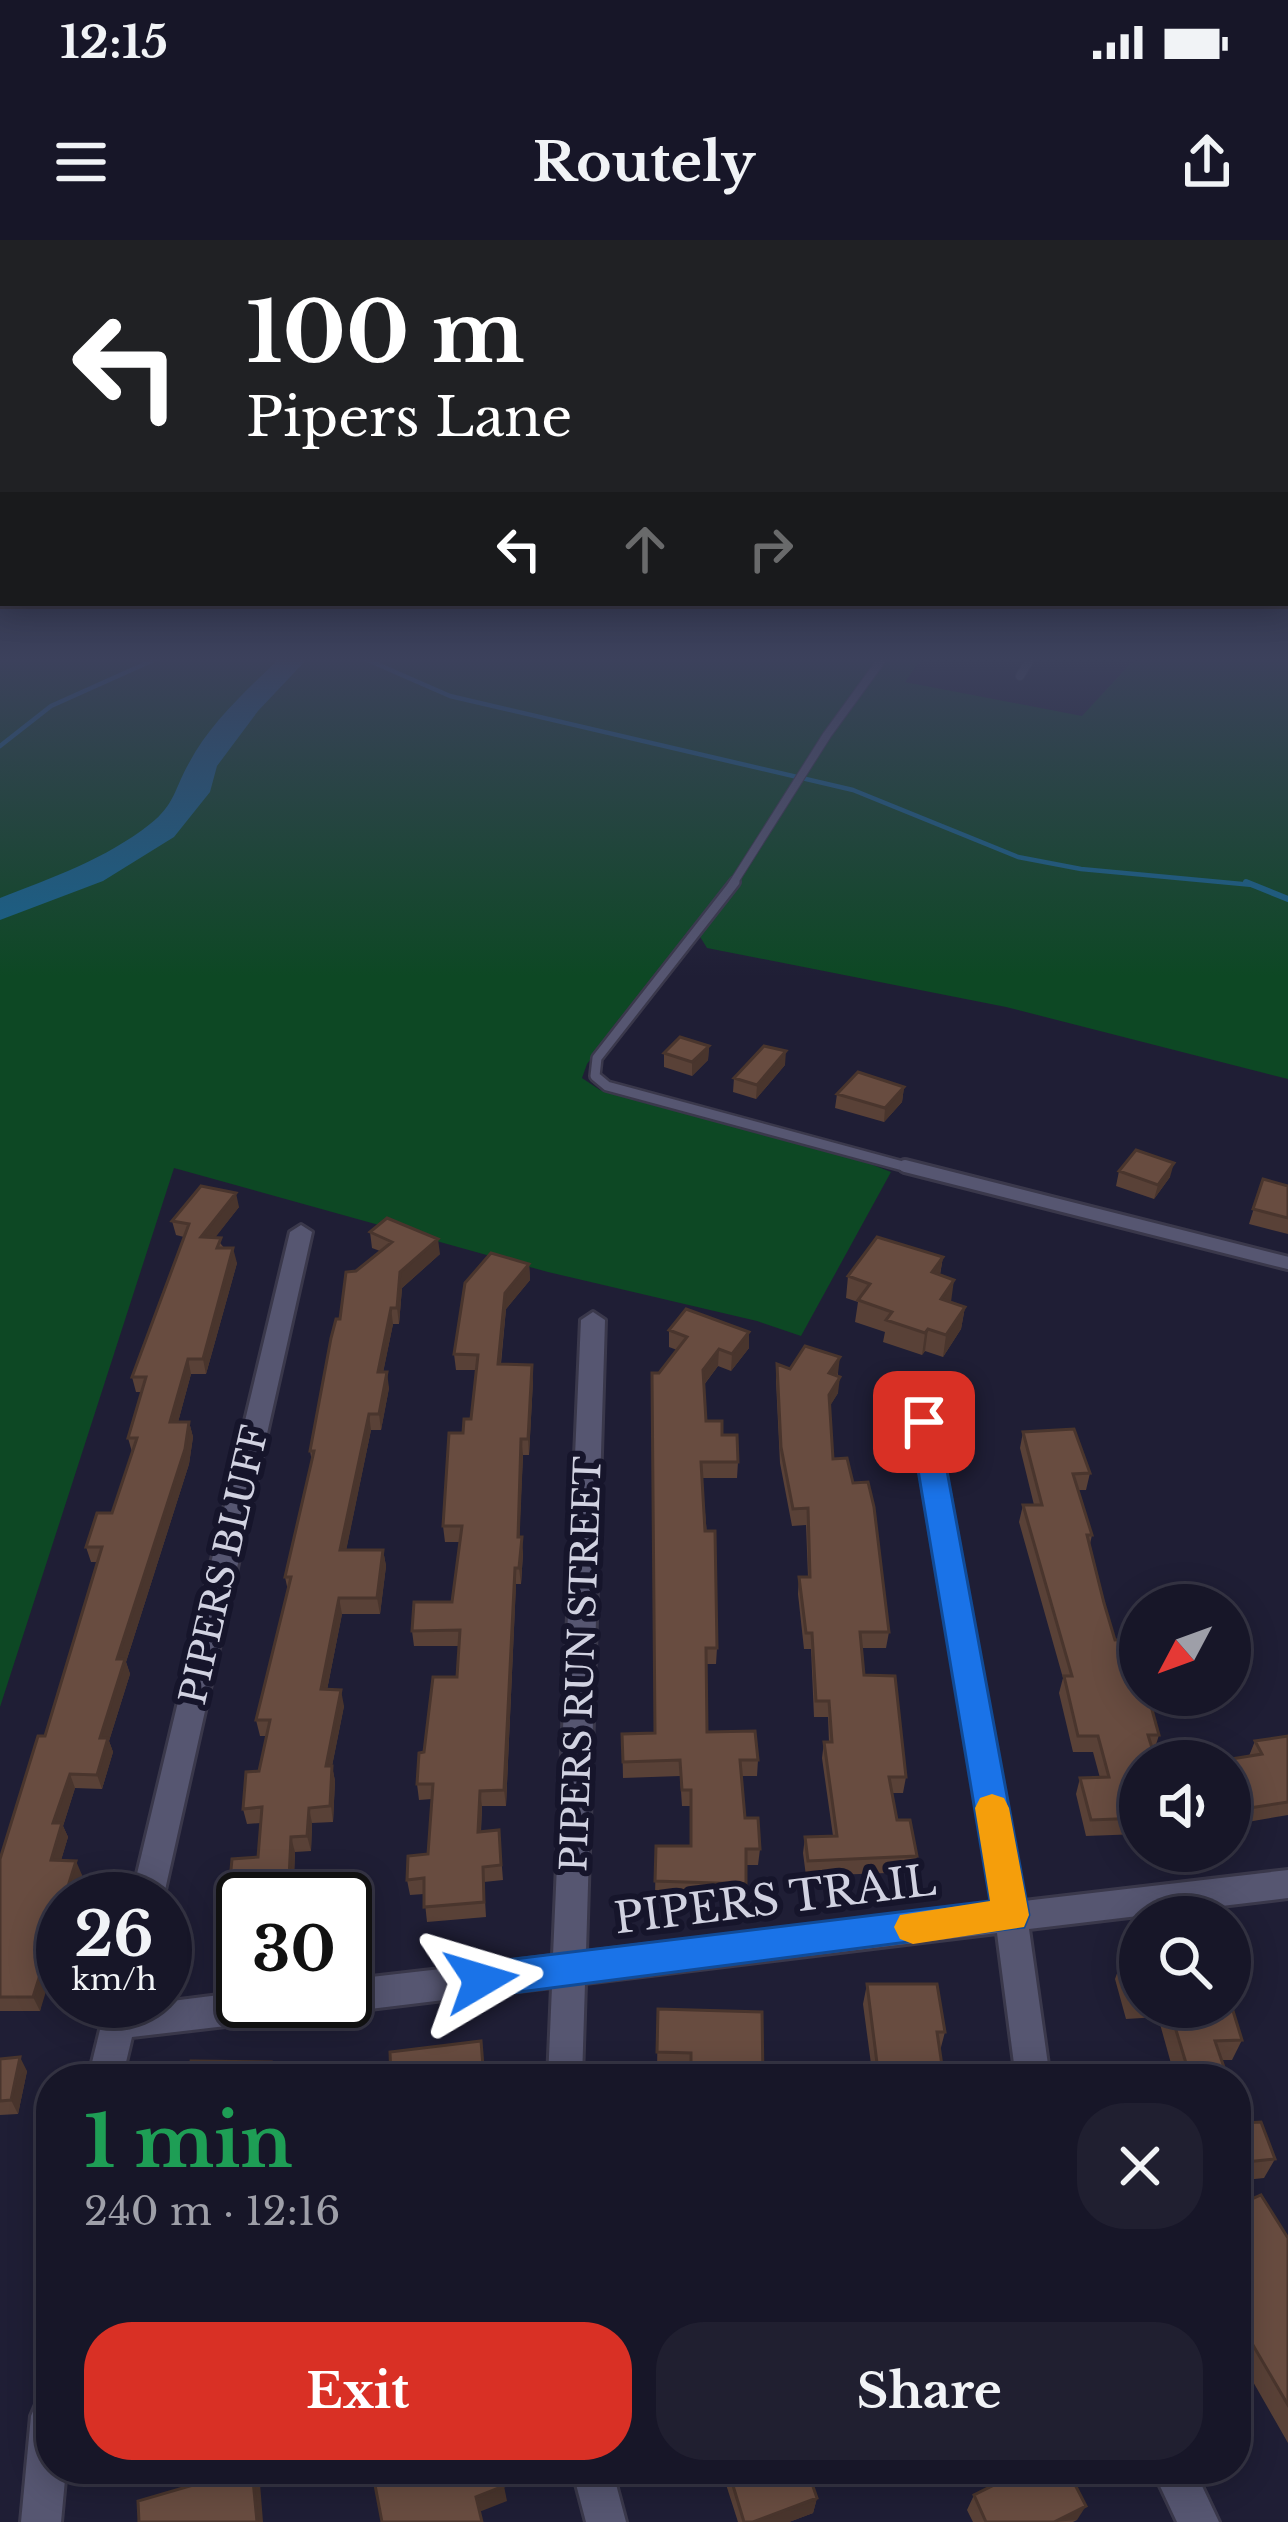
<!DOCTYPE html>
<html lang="en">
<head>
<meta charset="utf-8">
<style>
  :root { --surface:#171628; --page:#201f30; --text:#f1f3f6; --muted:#9e9fa8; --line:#363545; --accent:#d93025 }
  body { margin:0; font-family:"Libre Baskerville",serif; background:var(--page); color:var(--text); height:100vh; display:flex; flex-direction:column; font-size:45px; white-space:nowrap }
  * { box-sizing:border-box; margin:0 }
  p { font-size:39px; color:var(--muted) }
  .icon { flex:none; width:66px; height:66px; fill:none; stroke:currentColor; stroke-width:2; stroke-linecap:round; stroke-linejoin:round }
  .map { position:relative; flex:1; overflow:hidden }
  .details { position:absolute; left:36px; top:1824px; width:1215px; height:420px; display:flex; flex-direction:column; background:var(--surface); border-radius:48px; box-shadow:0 6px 30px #0003,0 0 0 3px var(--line) }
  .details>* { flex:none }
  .top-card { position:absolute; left:0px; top:0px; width:1290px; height:366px; box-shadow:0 6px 30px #0003,0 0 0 3px var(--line); background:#202124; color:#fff; overflow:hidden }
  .needle { width:78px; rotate:229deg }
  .buttons { position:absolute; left:1119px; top:1344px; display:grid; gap:24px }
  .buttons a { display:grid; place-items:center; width:132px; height:132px; border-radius:50%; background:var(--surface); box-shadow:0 6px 30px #0003,0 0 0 3px var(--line); font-size:60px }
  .speed { position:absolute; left:36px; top:1632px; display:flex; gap:24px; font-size:60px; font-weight:700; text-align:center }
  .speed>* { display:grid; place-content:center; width:156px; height:156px; border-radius:50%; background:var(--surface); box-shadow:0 6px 30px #0003,0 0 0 3px var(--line); line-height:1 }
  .speed small { font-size:30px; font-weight:400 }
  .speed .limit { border:6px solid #111; border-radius:18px; background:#fff; color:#111 }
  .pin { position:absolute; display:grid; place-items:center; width:102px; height:102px; color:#fff; margin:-51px; border-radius:24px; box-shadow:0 6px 18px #0006 }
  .me { position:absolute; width:132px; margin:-66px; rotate:83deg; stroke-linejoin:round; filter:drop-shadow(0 0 9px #0008) }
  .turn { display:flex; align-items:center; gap:42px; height:252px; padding:0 48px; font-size:54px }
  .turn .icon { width:156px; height:156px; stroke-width:2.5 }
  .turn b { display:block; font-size:84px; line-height:102px }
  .lanes { display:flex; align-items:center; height:114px; padding:0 48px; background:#0003; justify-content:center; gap:60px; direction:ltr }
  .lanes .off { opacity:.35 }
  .round { display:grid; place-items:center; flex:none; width:126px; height:126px; border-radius:48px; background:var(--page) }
  .headline { display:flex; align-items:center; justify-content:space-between; height:204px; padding:0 48px }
  h1 { font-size:72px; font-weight:700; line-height:90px; color:#1e9e55 }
  .primary-button { display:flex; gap:24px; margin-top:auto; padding:24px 48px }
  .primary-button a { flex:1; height:138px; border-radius:48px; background:var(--accent); color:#fff; font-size:48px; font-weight:700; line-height:138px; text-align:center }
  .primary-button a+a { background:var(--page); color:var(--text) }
  .status { display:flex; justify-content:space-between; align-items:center; height:84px; padding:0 60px; background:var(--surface); direction:ltr }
  .status svg { height:33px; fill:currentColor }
  header { display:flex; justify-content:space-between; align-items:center; height:156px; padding:0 48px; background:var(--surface); font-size:54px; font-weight:700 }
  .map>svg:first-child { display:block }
</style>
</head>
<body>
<div class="status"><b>12:15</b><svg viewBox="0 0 49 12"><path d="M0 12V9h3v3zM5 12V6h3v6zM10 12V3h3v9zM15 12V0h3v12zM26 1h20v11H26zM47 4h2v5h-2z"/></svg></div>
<header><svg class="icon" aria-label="menu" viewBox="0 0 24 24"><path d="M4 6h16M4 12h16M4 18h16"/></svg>Routely<svg class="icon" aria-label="share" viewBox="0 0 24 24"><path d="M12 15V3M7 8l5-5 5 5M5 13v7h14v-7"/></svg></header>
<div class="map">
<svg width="1288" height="2282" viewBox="0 0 1288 2282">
  <rect width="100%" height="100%" fill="#1f1e35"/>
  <path fill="#0d4824" d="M0 418H922L905 442 1082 476 1130 424 1145 418 1288 419V839L1006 767 707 708 694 687 587 824 582 838 600 850 855 918 891 932 801 1096 757 1081 548 1032 174 928 0 1467Z"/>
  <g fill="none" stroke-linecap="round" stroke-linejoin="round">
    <path stroke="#16648a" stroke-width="4.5" d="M363 418 450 456 853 550 1018 617 1081 629 1253 645
      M0 506 51 466 158 418"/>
    <path stroke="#16648a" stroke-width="6" d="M1246 642 1288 659"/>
    <path fill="#16648a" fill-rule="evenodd" d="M280 418H308L258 471 217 526 210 552 174 597 103 641 0 680V658C51 638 106 619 150 584 175 565 175 547 189 523 210 483 248 449 280 418Z"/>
    <defs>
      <path id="service-far2" d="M1020 436 1031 418
        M732 645 827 495 883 418"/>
      <path id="service-far1" d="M735 642 597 818 595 836 607 846 914 929"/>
      <path id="service" d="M905 926 1288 1023"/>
      <path id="minor" d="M301 985 312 992 163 1659H131L290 992Z
        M593 1072 605 1080 586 1712 993 1664 912 1182 924 1173 936 1182 1024 1661 1288 1630V1658L1029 1689 1050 1839H1016L997 1693 585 1743 582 1839H548L552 1747 345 1772 333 1767 331 1761H345V1740L553 1716 581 1080Z
        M243 1752V1761H320L315 1772 303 1777 132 1797 122 1839H88L107 1761H141L140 1765Z
        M51 2156V2229H66L61 2282H21L31 2176 37 2162Z
        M572 2229H612L626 2282H586Z
        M1152 2229H1194L1219 2282H1177Z"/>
    </defs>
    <use href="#service-far2" stroke="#3a384b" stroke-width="10"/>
    <use href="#service-far1" stroke="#3a384b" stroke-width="14"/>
    <use href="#service" stroke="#3a384b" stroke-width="18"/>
    <use href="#minor" stroke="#3a384b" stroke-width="6"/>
    <use href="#service-far2" stroke="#565671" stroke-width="8"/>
    <use href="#service-far1" stroke="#565671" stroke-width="9"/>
    <use href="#service" stroke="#565671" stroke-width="12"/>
    <use href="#minor" fill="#565671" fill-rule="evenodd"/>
  </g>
  <path fill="#594137" d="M709 806 708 820 692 836 664 827V813Z
    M785 825 756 859 733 852 734 838Z
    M904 847 902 862 884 882 835 868 837 854Z
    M1119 931 1170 937 1154 959 1116 946Z
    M1263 939 1288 955V994L1249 984Z
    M239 967 215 997 237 1023 206 1134H191L178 1182H189L193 1197 189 1224 126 1422 130 1434 109 1501 113 1512 102 1549 75 1548 63 1586 68 1597 61 1620 82 1635 75 1659H63L40 1771H0V1619L45 1496 97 1322H91L86 1307 112 1273 132 1212 128 1198 142 1152H136L132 1137 184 997 176 995 172 981Z
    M370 992 440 1014 402 1048 399 1084H393L383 1132 389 1148 381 1190H371L346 1310H383L386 1326 380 1374H342L327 1450 344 1466 332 1526 335 1541 333 1582 312 1583 311 1611 295 1612 293 1659H243V1709L230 1710 225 1695 258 1617 261 1583 247 1584 243 1569 259 1531 267 1496H260L256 1480 288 1351 285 1337 312 1222 310 1211 340 1079 356 1031 380 1011 372 1008Z
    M943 1017 940 1035 950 1063 965 1067 961 1089 943 1117 925 1111 922 1115 883 1102 885 1092 855 1082 858 1062 846 1058 848 1036Z
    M529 1024 530 1040 506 1069 501 1124 533 1141 529 1215H523L519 1297 523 1313 521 1344H516L506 1566H482L481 1592 499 1590 503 1640 484 1642 486 1677 427 1682 424 1654 410 1655 407 1640 428 1614 432 1559 419 1560 417 1544 424 1512 457 1437 459 1406H414L412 1391 452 1362 460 1302H445L443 1286 463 1193 471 1179 476 1130H456L454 1114Z
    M669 1090 749 1108 731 1131 718 1126 704 1145 706 1181 722 1195 738 1222 737 1238H702L717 1408 716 1424H706L707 1492 758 1520 757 1536H741L745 1578 760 1609 758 1625H746L745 1660 655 1657 656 1606H690V1566H682L680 1536 623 1538 622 1494 655 1493 677 1110 669 1107Z
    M777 1124 790 1129 838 1133V1153L829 1167 833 1219 889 1392 886 1408H862L864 1435 906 1537 903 1553H892L897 1580 917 1616 914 1632 806 1636 803 1613 805 1597 833 1596 822 1518 824 1502H829L828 1477H814L811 1409H804L798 1354 799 1337H808L806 1285 792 1286 780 1223 776 1141Z
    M1023 1192 1090 1233 1086 1250H1078L1092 1295 1090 1304 1104 1363 1115 1400 1159 1495 1154 1511 1140 1521V1594L1086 1596 1076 1554 1080 1538H1100L1093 1512H1073L1059 1453 1063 1438 1019 1282 1023 1265H1034L1020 1208Z
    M1288 1496V1575L1230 1585V1521L1249 1516 1255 1501Z
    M1140 1718V1767H1230L1242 1800 1232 1820H1222L1228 1839H1152L1154 1836 1174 1834 1158 1777 1126 1779 1115 1739 1122 1719Z
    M867 1744 945 1792 940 1811 944 1839H873L863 1764Z
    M658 1769 763 1839 657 1832Z
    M0 1819 27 1831 18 1874 0 1875Z
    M1236 1861 1244 1883 1275 1919 1264 1938 1236 1941Z
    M1236 1966 1288 1998V2203L1236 2112Z
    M704 2229H807L817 2258 813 2273 789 2282H738L723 2235 708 2240Z
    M974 2255 1077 2280 1073 2282H973L967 2270Z"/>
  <path fill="#49352d" d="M709 806 708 820 692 836V822Z
    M786 811 785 825 756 859 757 845Z
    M904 847 902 862 884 882 885 868Z
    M1174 923 1170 937 1154 959 1158 945Z
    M236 953 239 967 204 1012 201 997Z
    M438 999 440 1014 402 1048 399 1084 397 1068 400 1032Z
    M233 1008 237 1023 206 1134 203 1119Z
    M943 1017 939 1039 932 1032Z
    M529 1024 530 1040 506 1069 499 1140 498 1124 505 1053Z
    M954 1040 951 1062 941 1059Z
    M965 1067 961 1089 943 1117 946 1095Z
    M391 1068 393 1084 380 1148 378 1132Z
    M928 1089 925 1111 922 1115 925 1093Z
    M749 1092V1108L731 1131 732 1114Z
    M719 1109 718 1126 702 1147 703 1130Z
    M840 1117 838 1133 828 1149 829 1133Z
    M188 1119 191 1134 174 1197 170 1182Z
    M532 1125 533 1141 529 1215 528 1199Z
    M387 1132 389 1148 381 1190 379 1174Z
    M840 1137 838 1153 827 1171 829 1155Z
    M369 1174 371 1190 343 1326 340 1310Z
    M189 1182 193 1197 189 1224 126 1422 130 1434 109 1501 113 1512 102 1549 97 1535 100 1498 117 1419Z
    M521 1199 523 1215 519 1313 518 1297Z
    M522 1297 523 1313 521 1344 519 1328Z
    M383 1310 386 1326 380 1374 377 1358Z
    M515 1328 516 1344 506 1566 504 1550Z
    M339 1358 342 1374 324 1465 321 1449Z
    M341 1450 344 1466 332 1526 335 1541 333 1582 326 1526Z
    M70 1534 75 1548 63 1586 68 1597 57 1634 51 1620 53 1583Z
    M480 1551 482 1566 480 1607 478 1592Z
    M309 1568 312 1583 311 1611 307 1596Z
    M291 1597 295 1612 293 1659H288Z
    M76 1621 82 1635 75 1659H64Z
    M63 1662V1696L40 1771 33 1757Z
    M20 1817 27 1831 18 1874 11 1860Z
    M271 1822 276 1839H268Z
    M252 2229 260 2243 263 2282H257Z
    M709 2229H724L723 2235 708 2240Z
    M504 2246 507 2261 479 2272 476 2257Z
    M817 2258 813 2273 789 2282H753Z
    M1086 2266 1077 2280 1054 2282Z"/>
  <path fill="#684c40" stroke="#49352d" stroke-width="3" d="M680 797 709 806 692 822 664 813Z
    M764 806 786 811 757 845 734 838Z
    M858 832 904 847 885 868 837 854Z
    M1136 910 1174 923 1158 945 1119 931Z
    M1263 939 1288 946V978L1253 969Z
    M201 946 236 953 201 997 221 998 217 1008H233L203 1119H188L170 1182H189L185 1209 117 1419H125L100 1498H108L97 1535 70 1534 53 1583H62L51 1620 76 1621 33 1757H0V1619L38 1496H45L102 1307H86L97 1273H112L137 1198H128L146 1137H132L189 984 172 981Z
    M387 978 438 999 400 1032 397 1068H391L378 1132H387L379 1174H369L340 1310H383L377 1358H339L321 1449 341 1450 326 1526H332L330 1566 309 1568 307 1596 291 1597 288 1659H243V1693L225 1695 232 1619 258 1617 262 1567 243 1569 246 1532 259 1531 270 1480H256L291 1337H285L314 1211H310L331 1098 336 1079H340L346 1032 356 1031 392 1002 370 992Z
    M877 997 943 1017 932 1032 954 1040 941 1059 965 1067 946 1095 928 1089 925 1093 886 1080 892 1072 858 1060 870 1044 848 1036Z
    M491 1013 529 1024 505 1053 498 1124 532 1125 528 1199H521L518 1297H522L519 1328H515L504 1550 480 1551 478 1592 499 1590 501 1625 483 1627 484 1662 424 1667V1638L407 1640 408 1616 428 1614 433 1544H417L419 1513 424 1512 433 1437H457L460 1390 412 1391 414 1362H452L462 1286H443L449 1193H463L464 1179H471L478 1115 454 1114 465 1043Z
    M686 1069 749 1092 732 1114 719 1109 703 1130 706 1181H722V1195H737L738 1222H701L705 1291H715L717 1408H706L707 1492 755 1491 758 1520H740L745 1578H758L760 1609H746V1644L655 1641 656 1606H691V1550H682L680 1520 623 1522 622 1494 655 1493 652 1133H659L687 1097 669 1090Z
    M805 1106 840 1117 829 1133 840 1137 829 1155 833 1219 847 1218 853 1243 868 1242 874 1267 889 1392H860L864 1435 895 1436 906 1537H889L897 1580H910L917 1616 808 1621 805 1597 837 1596 824 1502H832L829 1461H816L812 1393H806L799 1337H810L808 1268 793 1269 781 1207 777 1124 790 1129Z
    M1074 1189 1090 1233 1073 1234 1092 1295H1087L1104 1363 1115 1400 1130 1399 1140 1429V1455H1148L1159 1495H1148L1156 1521H1140V1578L1091 1580 1080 1538 1109 1537 1098 1496H1078L1064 1436H1072L1023 1265H1042L1023 1192Z
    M1288 1496V1562L1230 1571V1521H1219L1262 1514 1255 1501Z
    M1140 1718V1758L1134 1759 1122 1719Z
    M867 1744H937L945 1792H937L944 1839H879Z
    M1230 1761 1242 1800 1215 1801 1228 1839H1155L1154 1836 1189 1833 1169 1767H1230Z
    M658 1769 762 1772 763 1839H691V1813L657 1812Z
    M481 1801 484 1839 391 1838 390 1812Z
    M20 1817 11 1860 0 1861V1819Z
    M191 1821 271 1822 268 1839H187Z
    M1236 1861 1244 1883 1261 1882 1275 1919 1236 1923Z
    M1261 1955 1288 1998V2165L1236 2076V1966Z
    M248 2229H252L257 2282H139L138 2261Z
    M372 2229H500L504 2246 476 2257 482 2282H382Z
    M728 2229H807L817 2258 753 2282H744Z
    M1026 2229H1067L1086 2266 1054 2282H986L974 2255Z"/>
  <linearGradient id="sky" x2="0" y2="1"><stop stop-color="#11101d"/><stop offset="0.57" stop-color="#3c415c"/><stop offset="1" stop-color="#3c415c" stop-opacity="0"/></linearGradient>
  <rect width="1288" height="737" fill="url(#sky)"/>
  <path fill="#1a73e8" stroke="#114b97" stroke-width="3" d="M924 1172 938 1182 1029 1675 1024 1687 481 1757 467 1752 462 1740 467 1728 481 1723 990 1661 910 1182Z"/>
  <path fill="#f59e0b" d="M992 1554 1004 1558 1009 1568 1029 1675 1024 1687 913 1704 900 1699 894 1687 900 1675 990 1661 975 1568 980 1558Z"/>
  <g text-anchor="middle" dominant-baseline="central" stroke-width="12" stroke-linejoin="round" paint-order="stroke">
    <g font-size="36" fill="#d1d2e1" stroke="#16152b">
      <text transform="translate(224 1325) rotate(-77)">PIPERS BLUFF</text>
      <text transform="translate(581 1424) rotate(-88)">PIPERS RUN STREET</text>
    </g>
    <g font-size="42" fill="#d1d2e1" stroke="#16152b">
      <text transform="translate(775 1659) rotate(-7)">PIPERS TRAIL</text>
    </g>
  </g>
</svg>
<div class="buttons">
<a><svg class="needle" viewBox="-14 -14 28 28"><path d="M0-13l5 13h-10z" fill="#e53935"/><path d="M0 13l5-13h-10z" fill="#9e9fa8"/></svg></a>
<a><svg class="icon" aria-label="sound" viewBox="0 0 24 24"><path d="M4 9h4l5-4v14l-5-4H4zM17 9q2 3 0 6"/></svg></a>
<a><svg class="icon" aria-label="search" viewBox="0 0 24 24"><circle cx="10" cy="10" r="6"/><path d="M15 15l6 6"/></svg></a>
</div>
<div class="speed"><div>26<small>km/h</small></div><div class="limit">30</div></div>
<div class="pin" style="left:924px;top:1182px;background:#d93025"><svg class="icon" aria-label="arrive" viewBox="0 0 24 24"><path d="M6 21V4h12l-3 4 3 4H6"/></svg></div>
<svg class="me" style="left:481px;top:1740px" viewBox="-20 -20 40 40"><path d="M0-17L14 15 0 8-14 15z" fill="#1a73e8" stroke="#fff" stroke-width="4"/></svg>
<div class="top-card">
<div class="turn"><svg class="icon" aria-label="left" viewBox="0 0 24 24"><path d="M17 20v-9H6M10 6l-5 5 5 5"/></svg><div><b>100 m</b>Pipers Lane</div></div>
<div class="lanes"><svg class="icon" aria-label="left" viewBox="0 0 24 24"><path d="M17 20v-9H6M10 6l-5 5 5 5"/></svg><svg class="icon off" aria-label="ahead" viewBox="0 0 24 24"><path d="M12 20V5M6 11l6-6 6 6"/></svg><svg class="icon off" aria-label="right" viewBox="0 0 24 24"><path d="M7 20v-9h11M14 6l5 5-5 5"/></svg></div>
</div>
<section class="details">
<div class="headline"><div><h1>1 min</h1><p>240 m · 12:16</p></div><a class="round"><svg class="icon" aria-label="close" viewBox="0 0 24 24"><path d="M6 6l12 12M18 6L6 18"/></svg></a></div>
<div class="primary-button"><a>Exit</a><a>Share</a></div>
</section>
</div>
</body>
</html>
